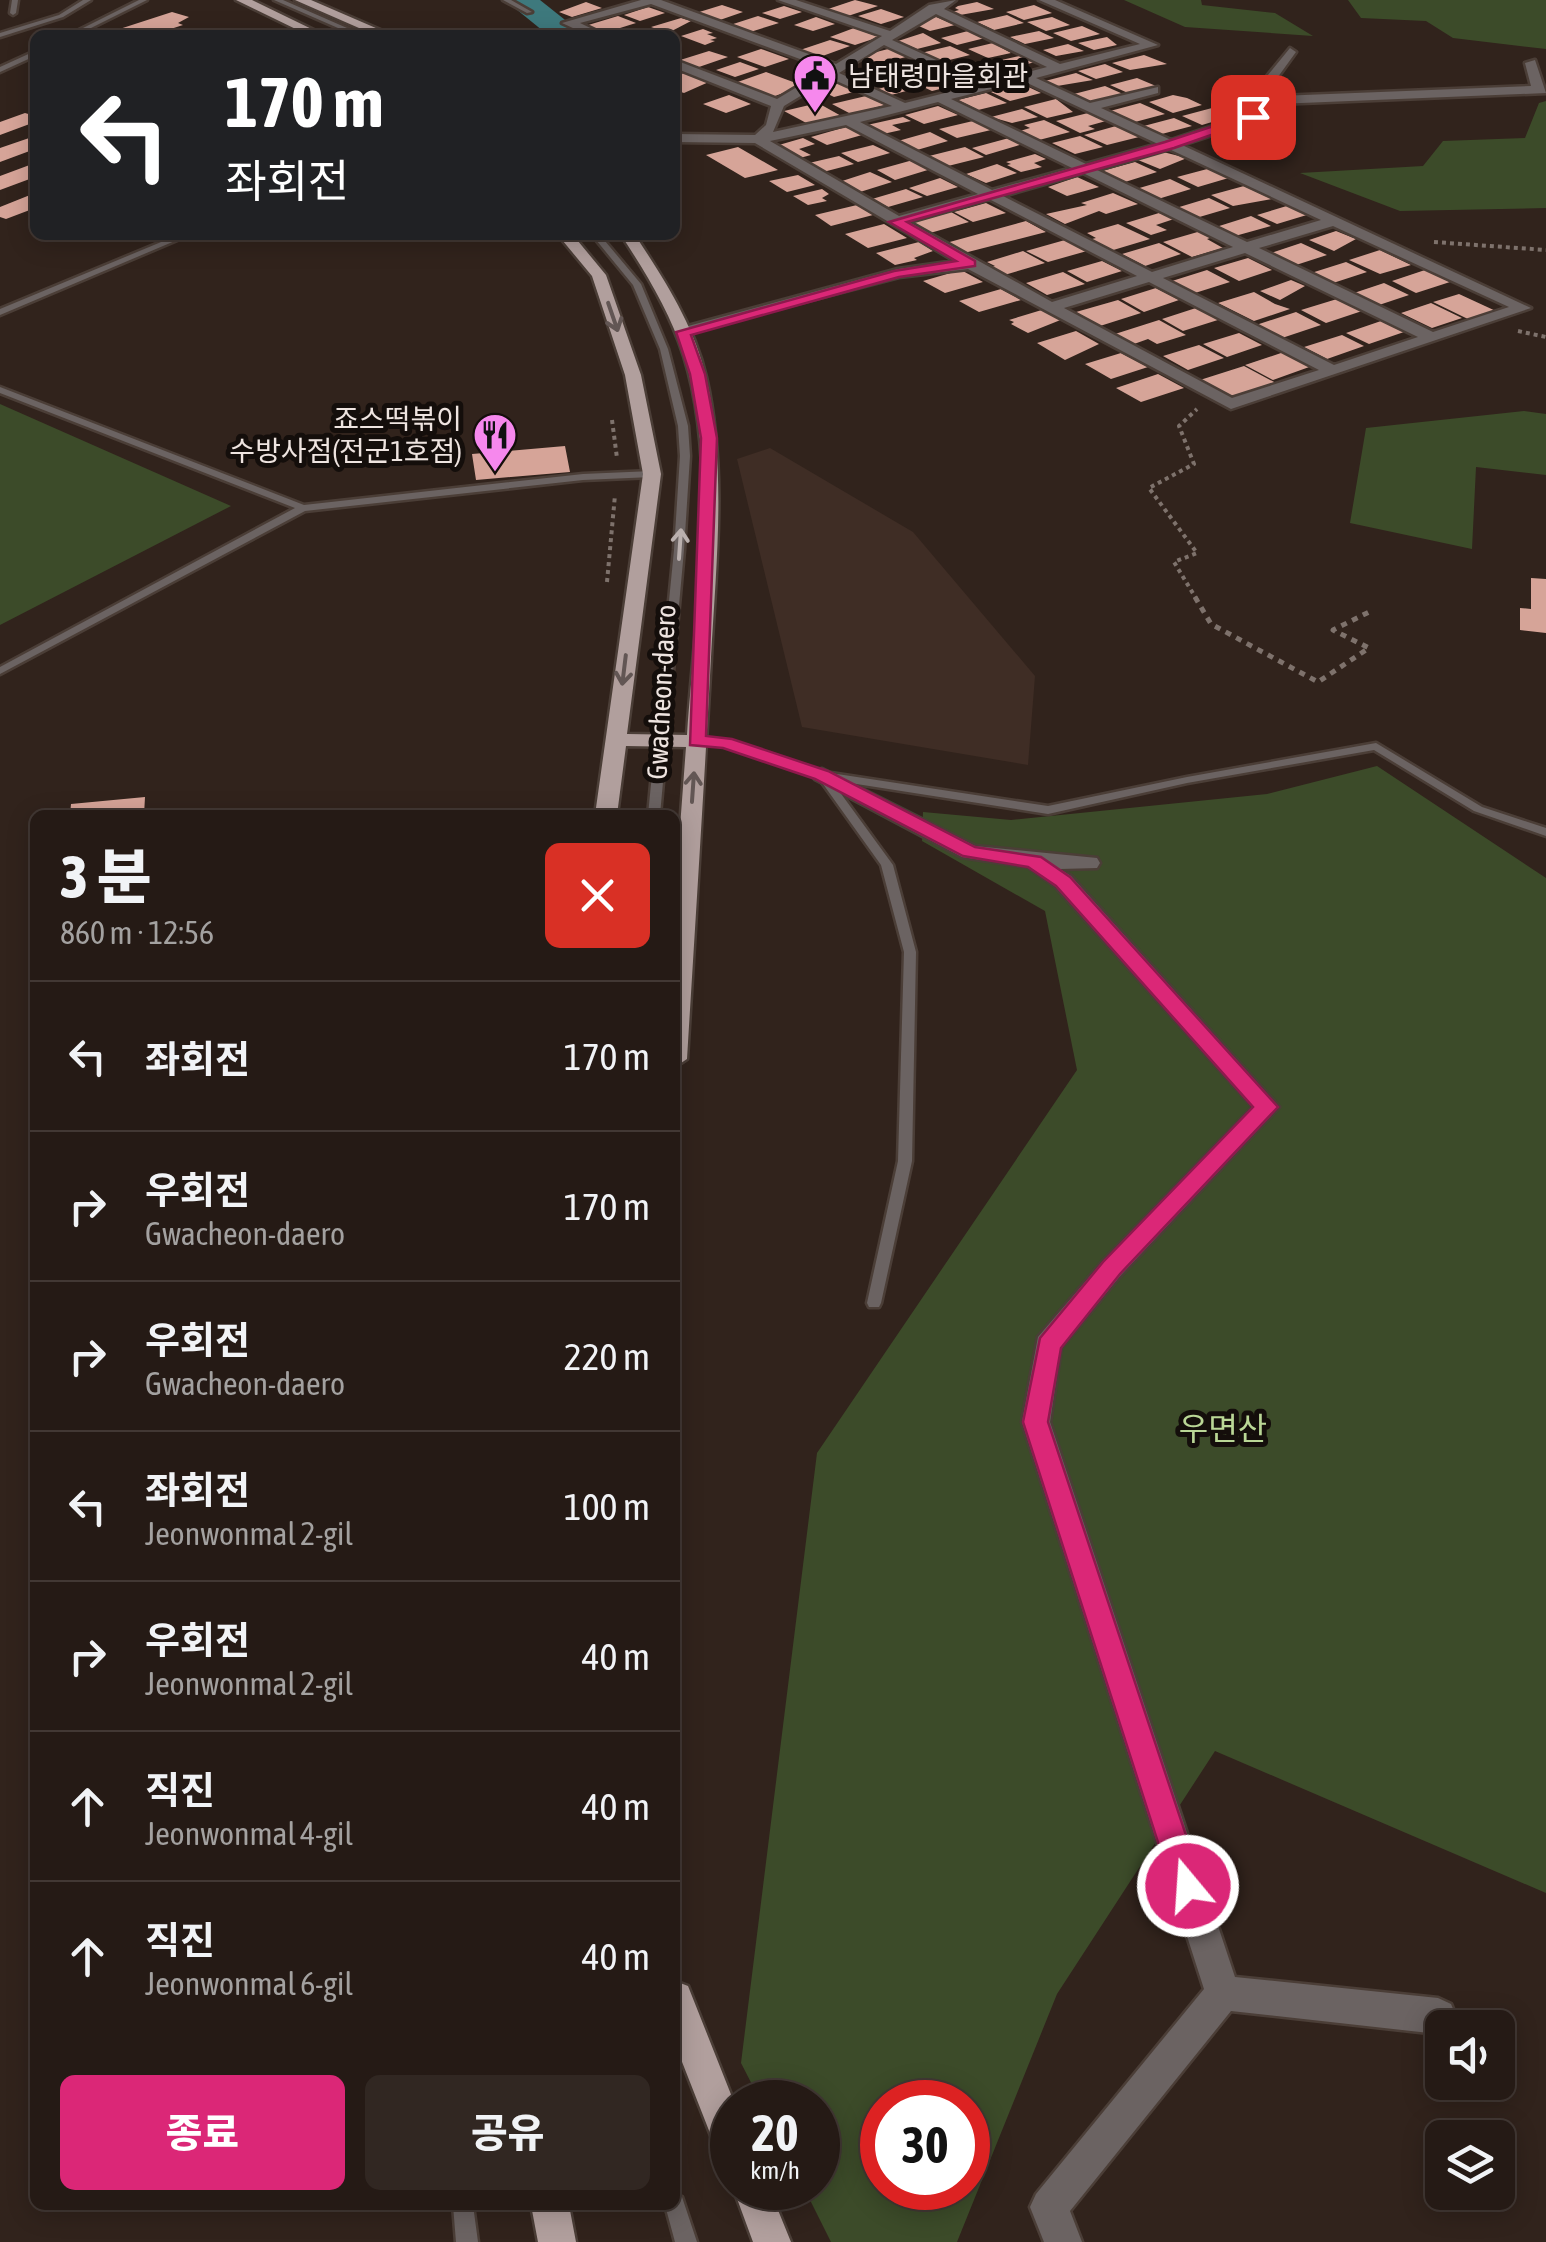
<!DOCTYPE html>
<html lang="ko">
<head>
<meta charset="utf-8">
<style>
  :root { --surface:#251a15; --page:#312722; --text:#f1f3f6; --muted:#a3a1a0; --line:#423834; --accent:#db2777 }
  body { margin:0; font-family:"Asap Condensed","Noto Sans KR",sans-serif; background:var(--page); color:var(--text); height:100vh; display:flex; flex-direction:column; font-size:38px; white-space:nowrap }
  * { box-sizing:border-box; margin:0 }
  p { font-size:32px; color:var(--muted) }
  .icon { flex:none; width:55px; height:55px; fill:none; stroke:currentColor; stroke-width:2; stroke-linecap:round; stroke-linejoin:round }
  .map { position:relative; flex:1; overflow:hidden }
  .panel { position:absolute; left:30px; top:810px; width:650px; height:1400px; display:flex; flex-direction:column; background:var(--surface); border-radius:15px; box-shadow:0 5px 25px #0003,0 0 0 2px var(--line) }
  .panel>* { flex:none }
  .hud { position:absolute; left:30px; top:30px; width:650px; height:210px; border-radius:15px; box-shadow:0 5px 25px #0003,0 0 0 2px var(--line); background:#202124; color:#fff; overflow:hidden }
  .fabs { position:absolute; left:1425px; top:2010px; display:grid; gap:20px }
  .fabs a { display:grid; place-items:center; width:90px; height:90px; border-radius:15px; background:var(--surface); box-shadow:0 5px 25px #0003,0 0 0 2px var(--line); font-size:50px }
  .speed { position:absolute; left:710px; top:2080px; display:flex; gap:20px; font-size:50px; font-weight:700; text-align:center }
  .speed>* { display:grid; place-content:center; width:130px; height:130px; border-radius:50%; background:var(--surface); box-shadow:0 5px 25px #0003,0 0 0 2px var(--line); line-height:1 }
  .speed small { font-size:25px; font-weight:400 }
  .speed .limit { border:15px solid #d22; background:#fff; color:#111 }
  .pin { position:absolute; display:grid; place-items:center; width:85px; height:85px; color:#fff; margin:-42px; border-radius:20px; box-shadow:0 5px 15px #0006 }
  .me { position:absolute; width:110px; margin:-55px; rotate:342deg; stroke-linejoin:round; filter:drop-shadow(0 0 8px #0008) }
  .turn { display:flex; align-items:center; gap:35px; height:210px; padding:0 30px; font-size:45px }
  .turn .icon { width:130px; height:130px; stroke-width:2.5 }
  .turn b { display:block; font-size:70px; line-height:85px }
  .round { display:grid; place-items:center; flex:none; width:105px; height:105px; border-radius:15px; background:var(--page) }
  .summary { display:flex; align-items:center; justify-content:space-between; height:170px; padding:0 30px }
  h1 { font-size:60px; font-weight:800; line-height:75px }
  .button { display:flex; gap:20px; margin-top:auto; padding:20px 30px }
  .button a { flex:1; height:115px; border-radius:15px; background:var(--accent); color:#fff; font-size:40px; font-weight:800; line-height:115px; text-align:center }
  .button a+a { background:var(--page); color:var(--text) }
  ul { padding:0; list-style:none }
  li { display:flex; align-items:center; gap:30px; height:150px; padding:0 30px; border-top:2px solid var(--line) }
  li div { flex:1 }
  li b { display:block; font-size:38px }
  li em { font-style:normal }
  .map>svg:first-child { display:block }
</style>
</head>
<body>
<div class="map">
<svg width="1546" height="2242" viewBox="0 0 1546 2242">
  <rect width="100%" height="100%" fill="#31231c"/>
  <path fill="#3f2d25" d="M770 448 913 532 1035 676 1028 765 802 727 737 459Z"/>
  <path fill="#3c4b29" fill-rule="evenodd" d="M1124 0H1201L1202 5 1275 13 1313 36 1185 27Z
    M1348 0H1546V49L1453 38 1426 21 1361 18Z
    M1546 101V208L1400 211 1300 173 1423 166 1443 141 1525 138 1539 103Z
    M0 404 231 506 0 625Z
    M1524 411 1546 414V475L1476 467 1472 549 1350 523 1366 428Z
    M1377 766 1546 878V1893L1215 1751 1057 1994 957 2242H831L804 2188H818V2102H761L741 2063 817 1453 1077 1070 1045 911 922 841 923 812 1011 820 1267 794ZM882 2102H968V2188H882Z"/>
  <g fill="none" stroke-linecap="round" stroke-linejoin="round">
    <path fill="#3e797d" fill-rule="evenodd" d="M505 0H540L584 35H548Z"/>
  </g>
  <path fill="#d6a498" d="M855 0 878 6 845 17 825 10Z
    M586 2 602 8 572 17 559 12Z
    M977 2 994 9 960 15 952 12 959 10 955 8 958 6Z
    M722 5 743 12 717 21 696 13Z
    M1034 5 1052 13 1024 20 1006 12Z
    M784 6 802 12 780 19 762 13Z
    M648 7 665 13 640 21 624 15Z
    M881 9 904 17 881 24 858 16Z
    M172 12 189 17 178 23 183 25 152 35H101Z
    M1007 15 1024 23 994 30 977 22Z
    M618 16 636 23 604 33 585 26Z
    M758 16 779 23 747 33 727 26Z
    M816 17 835 24 813 31 794 25Z
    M936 17 955 25 930 31 912 23Z
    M1052 17 1070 25 1046 31 1027 22Z
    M681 18 691 21 668 33 651 27Z
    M1082 26 1100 34 1071 41 1053 33Z
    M854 28 879 37 855 45 830 37Z
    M703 29 713 33 707 34 717 38 710 40 715 41 705 45 681 36Z
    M968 31 985 38 957 45 941 38Z
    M1039 31 1054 38 1025 44 1010 37Z
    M923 33 941 43 917 49 898 41Z
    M1107 37 1117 45 1094 50 1078 43Z
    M830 40 850 46 817 58 797 51Z
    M993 43 1011 53 988 58 968 49Z
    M1068 44 1084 51 1056 56 1043 50Z
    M950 46 970 55 941 62 921 53Z
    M892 48 910 56 874 65 857 57Z
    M761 49 789 59 765 67 737 57Z
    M709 51 728 57 696 68 677 61Z
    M1024 55 1039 61 1012 68 997 61Z
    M1144 55 1167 64 1130 70 1112 63Z
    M987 60 1001 66 971 74 957 68Z
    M918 61 935 70 901 78 883 70Z
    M740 62 759 69 735 77 716 70Z
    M1105 64 1123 72 1096 79 1078 71Z
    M872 67 886 74 860 80 845 73Z
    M687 72 711 81 684 93 675 90V76Z
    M766 72 804 86 769 98 732 84Z
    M1076 73 1093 80 1057 86 1045 81Z
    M948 76 964 83 932 91 917 84Z
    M1137 78 1156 86 1128 93 1110 85Z
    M845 82 861 90 834 97 818 89Z
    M901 83 914 89 887 96 874 90Z
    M1022 84 1041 93 1010 101 991 92Z
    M1105 86 1123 94 1088 103 1070 95Z
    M986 93 1007 103 978 110 958 100Z
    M729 95 751 104 726 113 703 104Z
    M1173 95 1187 98 1202 105 1173 113 1149 102Z
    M866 96 885 105 851 114 832 104Z
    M1056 99 1073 112 1047 118 1024 107Z
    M818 103 843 117 810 125 784 111Z
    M1140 103 1165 114 1135 122 1110 111Z
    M938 106 958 115 924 124 905 115Z
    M1212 108 1232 116 1202 125 1182 116Z
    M1022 109 1038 117 1012 123 991 117Z
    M25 113 35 116V122L0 135V122Z
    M1088 113 1106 121 1088 126 1095 129 1080 133 1056 121Z
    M903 117 911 121 892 125 901 130 883 134 867 125Z
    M1174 118 1192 126 1158 135 1140 127Z
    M1044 120 1070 132 1039 140 1020 131 1030 128 1024 125Z
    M973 121 991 130 957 138 939 129Z
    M1116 126 1139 137 1107 145 1084 135Z
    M846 127 862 135 827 145 811 137Z
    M930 132 948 141 917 150 898 141Z
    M35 136V149L0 162V148Z
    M1080 136 1103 147 1075 154 1052 143Z
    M803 138 815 144 799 149 811 155 796 159 772 147Z
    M1009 138 1023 144 986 155 972 148Z
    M873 145 890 153 858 162 841 153Z
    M738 147 778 170 745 178 706 155Z
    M965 147 984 157 948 166 929 156Z
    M1163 152 1187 158 1160 169 1138 160Z
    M1035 154 1046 159 1034 163 1042 167 1021 172 1007 165 1011 164 1006 162Z
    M839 156 854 164 823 172 809 163Z
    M913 160 931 169 895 180 877 170Z
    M1135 162 1157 172 1125 182 1102 171Z
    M35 163V177L0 190V176Z
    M997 164 1017 173 986 183 966 174Z
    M1211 168 1232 177 1198 187 1177 177Z
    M870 172 892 182 860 192 839 182Z
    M798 175 815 185 787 192 769 181Z
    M1077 177 1099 187 1067 196 1048 187Z
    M940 178 958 187 927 196 909 188Z
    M1170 179 1191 189 1158 199 1136 189Z
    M1244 186 1272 199 1233 206 1211 195Z
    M822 189 829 194 822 198 827 201 808 205 793 196Z
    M906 189 923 197 888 207 872 199Z
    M35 193V208L6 219 0 217V207Z
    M1113 193 1138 204 1106 214 1099 211 1065 224 1046 214 1087 205 1081 203Z
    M1209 198 1230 208 1196 218 1176 208Z
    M986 203 1006 213 973 222 954 212Z
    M857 205 873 215 831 226 815 215Z
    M1290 205 1310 214 1277 224 1257 215Z
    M951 212 969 222 930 233 912 223Z
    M1159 213 1174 219 1156 225 1167 230 1151 235 1126 223Z
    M1251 216 1271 226 1235 236 1216 227Z
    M1026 221 1046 232 964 253 946 243Z
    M884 224 907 238 868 248 845 234Z
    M1118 224 1150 239 1110 251 1088 240 1096 238 1087 233Z
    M1201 231 1213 237 1207 239 1223 248 1192 257 1163 242Z
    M1336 231 1356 239 1334 251 1309 240Z
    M1065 240 1087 251 1048 262 1026 251Z
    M919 242 933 251 914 258 917 260 895 265 876 253Z
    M1159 243 1181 254 1145 266 1122 254Z
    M1301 243 1327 255 1296 265 1271 253Z
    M1380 250 1411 265 1380 274 1349 260Z
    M1023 251 1045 263 1001 276 988 268 995 266 987 262Z
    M1248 258 1272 270 1239 281 1214 268Z
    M1102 261 1122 271 1087 282 1067 271Z
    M1346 262 1367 272 1330 284 1308 274Z
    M961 270 983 282 945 293 923 281Z
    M1207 270 1230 282 1195 293 1172 281Z
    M1425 270 1450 282 1416 293 1392 281Z
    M1063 272 1085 284 1047 295 1026 283Z
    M1291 280 1305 286 1280 300 1260 291Z
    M1384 283 1409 295 1379 305 1354 293Z
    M1156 288 1179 300 1144 312 1121 299Z
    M1001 289 1021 300 979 312 959 301Z
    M1254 292 1275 304 1290 309 1254 321 1218 303Z
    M1459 294 1498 312 1472 321 1433 302Z
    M1337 299 1362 311 1326 323 1301 310Z
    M1118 300 1141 313 1100 326 1076 312Z
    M1431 303 1462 318 1432 328 1401 313Z
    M1199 307 1221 319 1183 331 1162 319Z
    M1045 309 1063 319 1028 333 1011 324 1014 322 1009 320Z
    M1296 312 1321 325 1282 338 1256 325Z
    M1159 320 1186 335 1157 344 1148 339 1134 344 1115 334Z
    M1381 321 1404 332 1369 344 1346 333Z
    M1076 331 1099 344 1065 360 1037 343Z
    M1239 333 1262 345 1227 357 1203 344Z
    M1342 335 1364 346 1327 359 1304 347Z
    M1199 345 1224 358 1188 370 1163 356Z
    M1284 352 1312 366 1273 380 1245 365Z
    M1121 353 1148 367 1111 379 1085 364Z
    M1244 366 1276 383 1232 398 1200 380Z
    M1158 374 1184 388 1141 402 1116 388Z
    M565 446 570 472 476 480 472 454Z
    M1531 578 1546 579V633L1520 630V608L1531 609Z
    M145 797 144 815H70L71 804Z"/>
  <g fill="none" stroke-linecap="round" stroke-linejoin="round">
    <defs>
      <path id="lane" d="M12 0H18L16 13 13 15 10 13Z
        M83 0H91L63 17 0 37V33L59 15Z
        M139 0H147L77 35H69Z
        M274 0H283L363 35H354Z
        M503 0H511L532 12 527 13Z
        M35 51V56L0 72V67Z
        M178 235H189L0 315V309Z
        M592 235H600L641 284 668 349 688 426 690 456 684 550 660 815H648L674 550 680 456 678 426 660 349 633 285Z
        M0 387 304 505 583 474 652 471 657 474 652 477 583 480 305 511 0 674V667L295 508 0 393Z
        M696 738 729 741 824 772 1048 806 1187 777 1376 743 1482 807 1546 828V836L1474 811 1374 750 1187 783 1048 814 831 780 893 865 916 952 912 1161 881 1303 879 1307H869L867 1303 898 1161 904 952 881 865 818 777 724 746 692 743 690 741Z
        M675 2194 682 2197 697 2242H675L665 2205H675Z
        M453 2205H473L478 2242H456Z"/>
      <path id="street" d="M641 0H661L836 64 882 36 778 0H796L890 31 929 5 956 0 944 9 1060 64 1140 44 1039 0H1055L1158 45 1036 78 1090 103 1158 87V93L1101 108 1171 140 1248 114 1267 99 1263 81 1290 48 1296 52 1275 81 1279 96 1531 86 1525 63 1535 60 1546 93 1277 104 1258 120 1182 145 1531 308 1231 409 968 269 899 277 677 335V329L898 269 955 261 755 143 675 142V134L755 135 766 125 771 106 675 68V60L777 99 827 69 651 4 580 23 605 35H588L562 23ZM936 14 1047 67 987 83 892 40ZM884 45 973 86 905 103 839 73ZM830 78 892 106 773 132 784 106ZM1023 81 1158 144 1086 164 951 99ZM938 102 1072 168 992 190 860 122ZM846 125 978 194 899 216 770 141ZM1169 149 1321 220 1247 242 1097 170ZM1083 173 1233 247 1152 272 1003 196ZM989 199 1137 276 1052 302 909 222ZM1333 226 1509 307 1433 332 1259 248ZM1245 253 1418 337 1334 365 1163 278ZM1149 282 1319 370 1232 398 1064 308Z
        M822 769 975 846 1097 858 1100 863 1097 868 1060 869 1071 876 1279 1107 1121 1275 1061 1348 1050 1422 1235 1977 1438 1998 1451 2004 1456 2016 1451 2028H1442L1438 2034 1231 2011 1070 2211 1082 2242H1044L1030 2207 1036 2194 1204 1989 1022 1422 1038 1337 1103 1261 1253 1107 1055 886 1028 867 962 857 815 779 812 775 815 771Z"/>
      <path id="primary" d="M236 0H252L324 35H308Z
        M295 0H311L392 35H375Z
        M558 235H573L606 275 641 375 661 474 627 734 687 735C695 617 720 470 684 356 670 312 646 273 621 235H635C664 279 694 325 706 377 727 468 716 565 711 657 704 791 695 925 687 1059L675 1067V894L686 747 626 746 617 815H595L643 474 625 375 592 276Z
        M675 1981 688 1986 734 2102 732 2162 719 2156 675 2044Z
        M732 2185 769 2188 791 2242H753Z
        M531 2205H569L576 2242H538Z"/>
    </defs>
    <use href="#lane" stroke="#4b3e37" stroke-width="5"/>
    <use href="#street" stroke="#4b3e37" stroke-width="5"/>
    <use href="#primary" stroke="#4b3e37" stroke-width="5"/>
    <path stroke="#7e726c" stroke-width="4" stroke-dasharray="4 4" stroke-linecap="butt" d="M1434 242 1546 250
      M1518 331 1546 337
      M612 420 617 458
      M607 582 615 495
      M1197 600 1174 562 1197 553 1149 488 1194 464 1179 426 1197 409"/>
    <path stroke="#7e726c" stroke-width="5" stroke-dasharray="6 6" stroke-linecap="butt" d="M1195 597 1211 624 1318 682 1369 648 1333 630 1373 610"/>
    <use href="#lane" fill="#6b6362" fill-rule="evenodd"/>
    <use href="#street" fill="#6b6362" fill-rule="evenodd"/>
    <use href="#primary" fill="#b19f9d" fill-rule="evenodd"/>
  </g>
  <defs><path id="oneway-shaft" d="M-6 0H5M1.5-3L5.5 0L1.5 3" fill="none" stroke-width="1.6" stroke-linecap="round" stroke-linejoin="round" transform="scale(2.5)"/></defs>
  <g stroke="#625654">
    <use href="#oneway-shaft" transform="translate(613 317) rotate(71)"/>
    <use href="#oneway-shaft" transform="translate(624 670) rotate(97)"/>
    <use href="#oneway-shaft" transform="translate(693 787) rotate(-86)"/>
  </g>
  <use stroke="#bab0ae" href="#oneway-shaft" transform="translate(680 544) rotate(-86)"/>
  <path fill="#db2777" stroke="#8e194d" stroke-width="2.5" d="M1253 113 1257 119 1174 148 907 222 975 261V266L899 277 691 335 705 374 717 438 706 736 732 739 828 771 975 847 1041 857 1070 877 1278 1107 1120 1274 1061 1348 1048 1422 1203 1886 1198 1896 1188 1900 1177 1896 1172 1886 1023 1422 1040 1338 1103 1262 1253 1107 1056 886 1028 867 963 856 815 779 723 748 690 745 701 438 690 374 676 332 894 271 956 261 889 222 1165 142Z"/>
  <defs>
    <symbol id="civic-pin" viewBox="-11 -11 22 30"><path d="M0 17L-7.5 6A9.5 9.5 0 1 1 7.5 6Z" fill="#f688ed" stroke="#140e0b"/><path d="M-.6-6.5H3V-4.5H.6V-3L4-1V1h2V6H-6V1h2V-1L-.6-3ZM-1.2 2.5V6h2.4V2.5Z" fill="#111"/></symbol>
    <symbol id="restaurant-pin" viewBox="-11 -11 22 30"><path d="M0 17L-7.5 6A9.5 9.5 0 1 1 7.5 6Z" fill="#f688ed" stroke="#140e0b"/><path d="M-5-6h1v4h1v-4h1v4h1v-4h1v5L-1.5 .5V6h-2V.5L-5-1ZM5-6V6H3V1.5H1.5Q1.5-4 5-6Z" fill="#111"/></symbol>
  </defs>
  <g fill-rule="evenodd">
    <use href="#civic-pin" x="790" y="51" width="50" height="68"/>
    <use href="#restaurant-pin" x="470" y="410" width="50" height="68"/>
  </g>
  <g text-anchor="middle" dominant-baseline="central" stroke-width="10" stroke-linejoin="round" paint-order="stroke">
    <g font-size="28" fill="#eee4e0" stroke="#140e0b" text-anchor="start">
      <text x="848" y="76">남태령마을회관</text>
      <text x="462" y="419" text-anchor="end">죠스떡볶이<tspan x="462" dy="32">수방사점(전군1호점)</tspan></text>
    </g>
    <g font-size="28" fill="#eee4e0" stroke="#140e0b">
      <text transform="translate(661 692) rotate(-87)">Gwacheon-daero</text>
    </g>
    <g font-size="32" fill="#bad796" stroke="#140e0b">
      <text x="1223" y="1428">우면산</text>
    </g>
  </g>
</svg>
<div class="fabs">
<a><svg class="icon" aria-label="sound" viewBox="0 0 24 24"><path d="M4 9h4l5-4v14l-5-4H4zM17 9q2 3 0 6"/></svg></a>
<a><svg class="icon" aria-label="layers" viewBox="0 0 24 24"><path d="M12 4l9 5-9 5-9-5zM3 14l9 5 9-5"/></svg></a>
</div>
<div class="speed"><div>20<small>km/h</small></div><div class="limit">30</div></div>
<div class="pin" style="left:1253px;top:117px;background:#d93025"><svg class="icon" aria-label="arrive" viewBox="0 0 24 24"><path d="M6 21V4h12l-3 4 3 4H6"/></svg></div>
<svg class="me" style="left:1188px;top:1886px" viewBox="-20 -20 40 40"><circle r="17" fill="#db2777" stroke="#fff" stroke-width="3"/><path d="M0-11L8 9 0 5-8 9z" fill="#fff"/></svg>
<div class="hud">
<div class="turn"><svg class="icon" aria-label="left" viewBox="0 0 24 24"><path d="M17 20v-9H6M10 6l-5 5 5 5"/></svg><div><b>170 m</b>좌회전</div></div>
</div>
<section class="panel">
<div class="summary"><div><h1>3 분</h1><p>860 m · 12:56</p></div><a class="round" style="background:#d93025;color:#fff"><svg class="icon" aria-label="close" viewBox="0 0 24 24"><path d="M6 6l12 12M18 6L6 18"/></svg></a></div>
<ul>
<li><svg class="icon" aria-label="left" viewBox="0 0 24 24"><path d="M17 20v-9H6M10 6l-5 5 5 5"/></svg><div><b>좌회전</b></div><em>170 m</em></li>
<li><svg class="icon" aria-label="right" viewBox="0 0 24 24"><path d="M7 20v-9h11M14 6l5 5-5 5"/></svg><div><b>우회전</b><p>Gwacheon-daero</p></div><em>170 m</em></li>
<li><svg class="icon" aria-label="right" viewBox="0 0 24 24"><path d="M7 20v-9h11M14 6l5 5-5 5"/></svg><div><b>우회전</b><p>Gwacheon-daero</p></div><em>220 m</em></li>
<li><svg class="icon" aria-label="left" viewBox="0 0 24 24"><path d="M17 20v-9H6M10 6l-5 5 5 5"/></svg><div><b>좌회전</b><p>Jeonwonmal 2-gil</p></div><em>100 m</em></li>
<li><svg class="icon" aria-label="right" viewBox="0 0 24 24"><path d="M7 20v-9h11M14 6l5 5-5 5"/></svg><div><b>우회전</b><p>Jeonwonmal 2-gil</p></div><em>40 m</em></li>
<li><svg class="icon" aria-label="ahead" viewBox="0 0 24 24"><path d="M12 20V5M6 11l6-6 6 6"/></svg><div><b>직진</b><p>Jeonwonmal 4-gil</p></div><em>40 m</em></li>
<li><svg class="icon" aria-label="ahead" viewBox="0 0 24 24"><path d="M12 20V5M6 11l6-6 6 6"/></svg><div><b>직진</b><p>Jeonwonmal 6-gil</p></div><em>40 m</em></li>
</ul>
<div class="button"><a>종료</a><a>공유</a></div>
</section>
</div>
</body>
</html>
